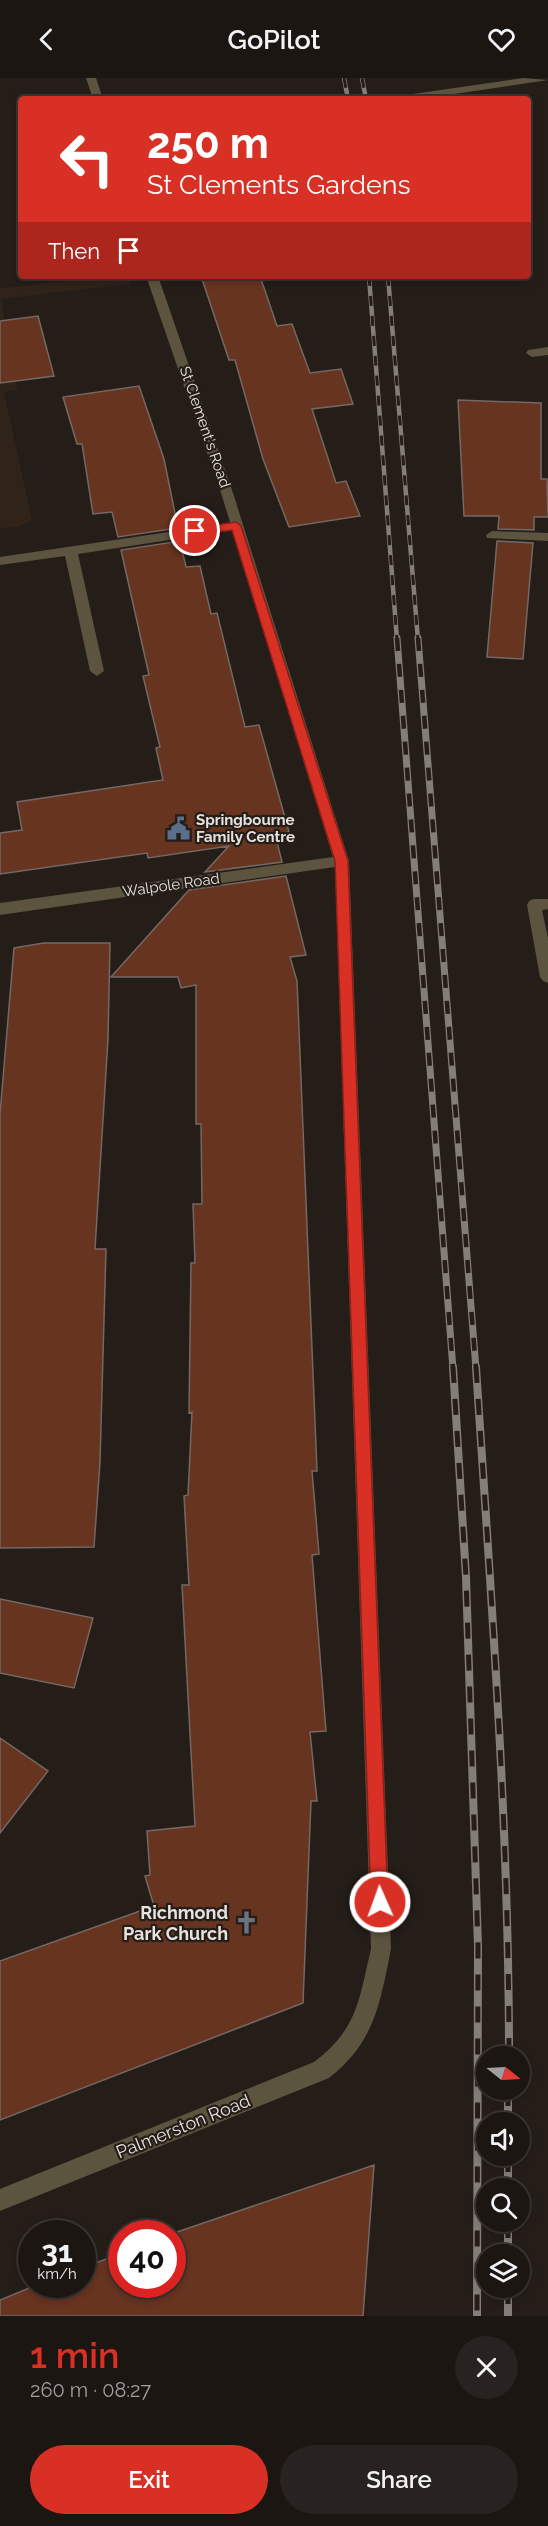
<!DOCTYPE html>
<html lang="en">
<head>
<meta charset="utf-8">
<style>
  :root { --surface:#1b1612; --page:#282320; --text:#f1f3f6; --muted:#a09f9f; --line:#393532; --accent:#d93025 }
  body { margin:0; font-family:Raleway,sans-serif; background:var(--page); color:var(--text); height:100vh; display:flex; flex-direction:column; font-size:22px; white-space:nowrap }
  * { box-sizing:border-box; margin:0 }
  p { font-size:20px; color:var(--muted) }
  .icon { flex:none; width:33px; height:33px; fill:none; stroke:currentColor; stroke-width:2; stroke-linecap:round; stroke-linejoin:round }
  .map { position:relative; height:2238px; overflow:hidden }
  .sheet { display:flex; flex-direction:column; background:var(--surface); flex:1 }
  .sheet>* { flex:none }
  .guide { position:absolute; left:18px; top:18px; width:513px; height:183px; border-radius:6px; box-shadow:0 3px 9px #0003,0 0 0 2px var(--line); background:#d93025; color:#fff; overflow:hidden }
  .needle { width:39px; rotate:108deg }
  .tools { position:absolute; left:476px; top:1968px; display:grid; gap:12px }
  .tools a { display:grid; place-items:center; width:54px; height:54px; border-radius:50%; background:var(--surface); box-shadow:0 3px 9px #0003,0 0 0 2px var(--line); font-size:30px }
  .speed { position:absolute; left:18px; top:2142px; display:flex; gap:12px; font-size:30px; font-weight:700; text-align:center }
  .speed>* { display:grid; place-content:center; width:78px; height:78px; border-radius:50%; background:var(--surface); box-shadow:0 3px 9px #0003,0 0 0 2px var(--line); line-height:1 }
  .speed small { font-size:15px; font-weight:400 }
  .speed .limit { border:9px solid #d22; background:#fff; color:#111 }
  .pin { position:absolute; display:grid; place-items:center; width:51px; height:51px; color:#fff; margin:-26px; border:3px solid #fff; border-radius:50%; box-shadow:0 2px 6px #0007 }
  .me { position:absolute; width:66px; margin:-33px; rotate:358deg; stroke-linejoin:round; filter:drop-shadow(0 0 4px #0008) }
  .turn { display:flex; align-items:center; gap:21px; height:126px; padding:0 30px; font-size:27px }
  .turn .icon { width:78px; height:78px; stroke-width:2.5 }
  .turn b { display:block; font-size:42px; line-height:51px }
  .then { display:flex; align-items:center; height:57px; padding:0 30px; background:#0003; gap:12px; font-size:22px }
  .round { display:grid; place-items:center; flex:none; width:63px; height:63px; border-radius:32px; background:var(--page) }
  .overview { display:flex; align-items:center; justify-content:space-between; height:102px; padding:0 30px }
  h1 { font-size:36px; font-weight:600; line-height:45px; color:var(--accent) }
  .primary-button { display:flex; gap:12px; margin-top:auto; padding:12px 30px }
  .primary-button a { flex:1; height:69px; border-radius:36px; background:var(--accent); color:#fff; font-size:24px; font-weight:600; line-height:69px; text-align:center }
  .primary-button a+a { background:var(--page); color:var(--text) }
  header { display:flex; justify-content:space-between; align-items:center; height:78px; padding:0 30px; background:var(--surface); font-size:27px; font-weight:600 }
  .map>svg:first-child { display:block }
</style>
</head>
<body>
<header><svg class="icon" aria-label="back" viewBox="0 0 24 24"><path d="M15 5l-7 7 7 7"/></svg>GoPilot<svg class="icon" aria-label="heart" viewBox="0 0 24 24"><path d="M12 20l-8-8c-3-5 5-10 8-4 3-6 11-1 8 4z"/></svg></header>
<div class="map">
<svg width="548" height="2238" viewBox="0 0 548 2238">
  <rect width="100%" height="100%" fill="#241d18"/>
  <path fill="#2f231a" d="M115 198H129L130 206 1 221 7 255 0 261V210Z
    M0 286 13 295 18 311 4 314 32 442 18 449 0 450Z"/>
  <path fill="#673420" stroke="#736865" stroke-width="1.5" d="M201 198H260L277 248 292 246 310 295 341 291 353 326 312 331 336 405 346 403 360 438 289 449 263 381 235 282H229Z
    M38 238 54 298 0 305V243Z
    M139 308 164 381 178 450 118 459 112 434 93 436 82 366H77L63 319Z
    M458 322 541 325V401H547L548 439H534V452L498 451 499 438H464Z
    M180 463 186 489 200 488 211 536 217 535 245 649 259 647 289 754 275 756 282 784 205 794 229 768 148 780 147 775 0 796V755L22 752 17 724 163 702 156 670 160 669 143 598 149 597 121 472Z
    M497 463 533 465 523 581 487 579Z
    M286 798 306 877 290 879 297 903 317 1393H312L319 1476 312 1477 326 1653 310 1654 317 1723H311L303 1925 0 2042V1883L154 1828 145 1798 150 1797 147 1753 195 1748 182 1507H189L184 1418 188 1417 192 1334 189 1335 191 1185H195L193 1126H202L201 1046H196V907L181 910 178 899H111L189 812Z
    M44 865H110L108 961 95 1171H106L100 1384 94 1469 0 1470V1036L14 870Z
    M0 1521 93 1540 74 1610 0 1595Z
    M0 1660 48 1693 0 1755Z
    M374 2087 363 2238H0V2222L39 2206H82V2190L122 2175V2206H172L171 2156Z"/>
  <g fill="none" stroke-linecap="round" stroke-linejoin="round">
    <path fill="#5c543e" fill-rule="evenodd" d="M492 453 548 455V463L487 460 486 457Z
      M534 821H548V831L542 832 548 860V905L543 903 540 899 527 827 529 823Z"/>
    <path fill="#5c543e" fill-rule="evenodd" d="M548 269V277L532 279 526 275 528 272Z
      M236 444 242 448 241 451 78 476 104 593 97 598 90 593 65 478 0 487V479Z"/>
    <path fill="#5c543e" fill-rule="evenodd" d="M86 0H96L103 21H93Z
      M523 0 548 2 421 21H394L399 18Z
      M146 198H158L234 418 349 783 391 1871C380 1925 375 1964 329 2000L0 2133V2111L314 1984C358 1951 359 1921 371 1871L335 789 0 837V825L333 779 222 418Z"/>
    <defs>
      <path id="rail-far2" d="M344 0 348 21
        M362 0 366 21
        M369 198 397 562
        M388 198 418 562"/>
      <path id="rail-far1" d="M397 560 453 1291
        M418 560 476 1291"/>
      <path id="rail" d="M453 1289 466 1499 478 1868 477 2238
        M476 1289C491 1518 509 1748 509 1978
        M508 2012V2044
        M508 2078V2110
        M508 2144V2176
        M508 2210V2238"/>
    </defs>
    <use href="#rail-far2" stroke="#847e79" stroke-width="4.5"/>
    <use href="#rail-far1" stroke="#847e79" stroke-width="7"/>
    <use href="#rail" stroke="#847e79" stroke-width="8"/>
    <use href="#rail-far2" stroke="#241d18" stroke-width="3" stroke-dasharray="10" stroke-linecap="butt"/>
    <use href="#rail-far1" stroke="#241d18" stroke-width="4.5" stroke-dasharray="13" stroke-linecap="butt"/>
    <use href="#rail" stroke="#241d18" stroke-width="5" stroke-dasharray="16" stroke-linecap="butt"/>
  </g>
  <path fill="#d93025" stroke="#8d1f18" stroke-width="1.5" d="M236 444 241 448 348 783 388 1824 385 1830 380 1832 374 1830 371 1824 335 783 232 452 195 457 189 453 195 450Z"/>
  <defs>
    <symbol id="civic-bare" viewBox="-9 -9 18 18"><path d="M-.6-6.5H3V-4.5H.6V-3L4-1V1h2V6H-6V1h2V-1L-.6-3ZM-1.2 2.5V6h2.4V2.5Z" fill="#5c6f8a" stroke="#241d18" stroke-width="2.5" paint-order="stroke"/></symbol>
    <symbol id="church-bare" viewBox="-9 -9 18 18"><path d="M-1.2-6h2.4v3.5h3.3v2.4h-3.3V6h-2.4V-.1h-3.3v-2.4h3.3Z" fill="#6b7280" stroke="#241d18" stroke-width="2.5" paint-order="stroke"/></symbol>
  </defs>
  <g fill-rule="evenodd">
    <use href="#civic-bare" x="162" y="734" width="33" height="33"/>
    <use href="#church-bare" x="230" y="1828" width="33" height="33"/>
  </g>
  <g text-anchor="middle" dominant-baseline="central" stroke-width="4.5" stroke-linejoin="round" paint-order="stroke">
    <g font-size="15" fill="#e7e2de" stroke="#241d18">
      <text transform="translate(205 349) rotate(71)">St Clement's Road</text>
      <text transform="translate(171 807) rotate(-8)">Walpole Road</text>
    </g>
    <g font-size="15" font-weight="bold" fill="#e7e2de" stroke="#241d18" text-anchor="start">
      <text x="196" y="742">Springbourne<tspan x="196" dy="17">Family Centre</tspan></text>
    </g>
    <g font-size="18" font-weight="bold" fill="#e7e2de" stroke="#241d18" text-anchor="end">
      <text x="228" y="1834">Richmond<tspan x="228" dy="21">Park Church</tspan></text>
    </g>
    <g font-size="18" fill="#e7e2de" stroke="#241d18">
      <text transform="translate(183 2048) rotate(-22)">Palmerston Road</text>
    </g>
  </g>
</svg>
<div class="tools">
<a><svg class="needle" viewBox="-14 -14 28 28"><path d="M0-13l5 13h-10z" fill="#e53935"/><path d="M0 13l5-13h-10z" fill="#a09f9f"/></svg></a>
<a><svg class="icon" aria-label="sound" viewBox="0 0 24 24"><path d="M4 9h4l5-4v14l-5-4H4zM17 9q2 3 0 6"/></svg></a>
<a><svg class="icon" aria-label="search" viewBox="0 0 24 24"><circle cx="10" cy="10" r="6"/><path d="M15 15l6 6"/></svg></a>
<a><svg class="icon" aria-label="layers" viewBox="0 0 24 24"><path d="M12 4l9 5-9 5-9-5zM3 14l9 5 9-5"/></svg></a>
</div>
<div class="speed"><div>31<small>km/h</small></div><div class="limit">40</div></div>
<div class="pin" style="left:195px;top:453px;background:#d93025"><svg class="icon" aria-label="arrive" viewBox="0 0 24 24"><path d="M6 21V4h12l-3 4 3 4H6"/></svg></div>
<svg class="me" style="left:380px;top:1824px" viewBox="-20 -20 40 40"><circle r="17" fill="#d93025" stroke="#fff" stroke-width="3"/><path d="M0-11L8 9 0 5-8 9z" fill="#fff"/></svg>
<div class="guide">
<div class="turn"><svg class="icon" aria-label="left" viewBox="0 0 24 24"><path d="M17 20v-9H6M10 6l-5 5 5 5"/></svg><div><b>250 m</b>St Clements Gardens</div></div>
<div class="then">Then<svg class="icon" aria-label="arrive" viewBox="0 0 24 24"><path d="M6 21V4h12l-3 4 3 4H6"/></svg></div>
</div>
</div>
<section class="sheet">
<div class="overview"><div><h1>1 min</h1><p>260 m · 08:27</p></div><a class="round"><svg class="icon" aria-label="close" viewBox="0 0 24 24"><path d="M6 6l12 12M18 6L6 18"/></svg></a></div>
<div class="primary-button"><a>Exit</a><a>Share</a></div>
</section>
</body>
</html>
